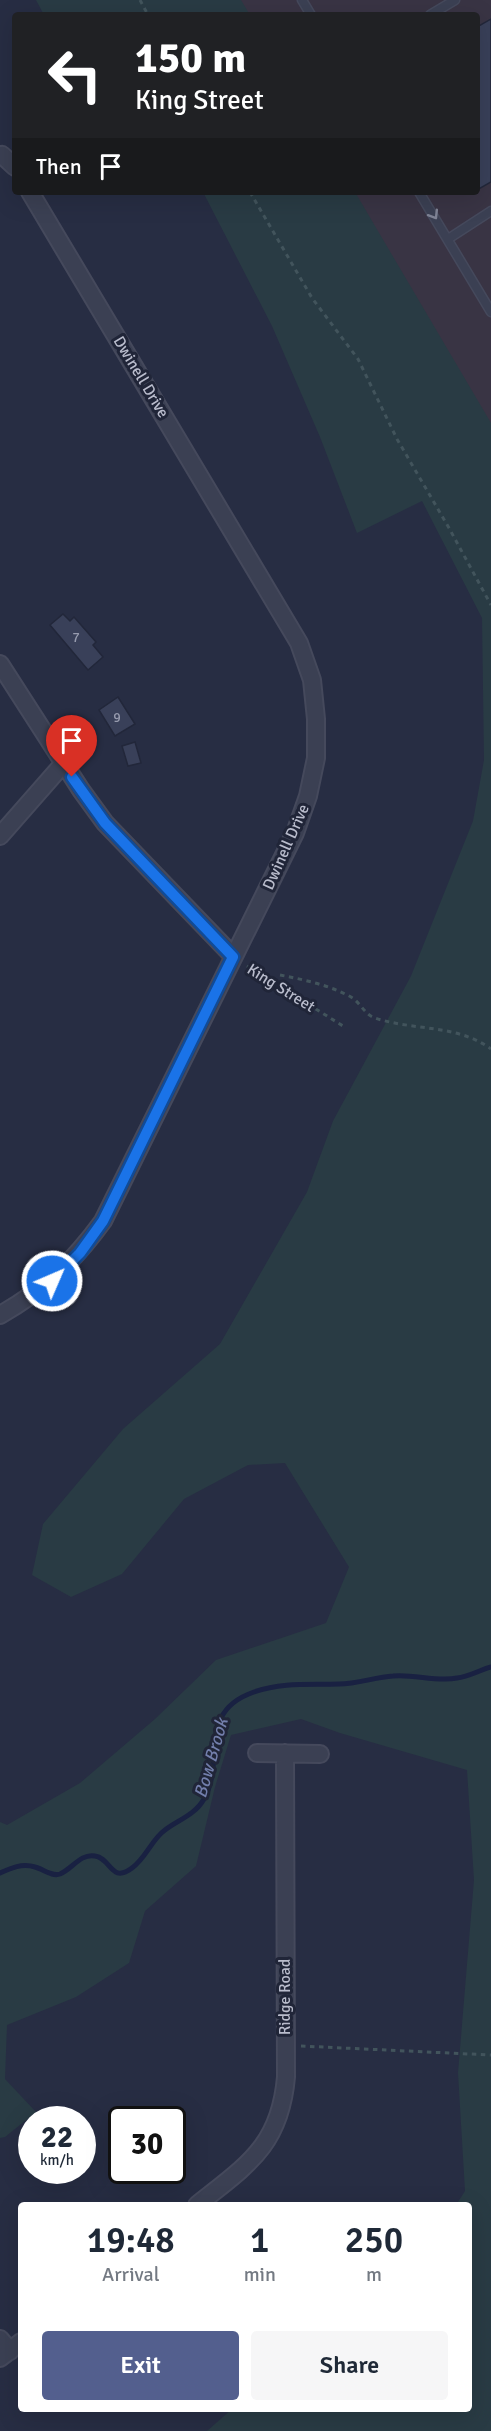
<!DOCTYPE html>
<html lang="en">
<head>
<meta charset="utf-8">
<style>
  :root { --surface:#fff; --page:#f6f6f7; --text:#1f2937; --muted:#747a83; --accent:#535f8e }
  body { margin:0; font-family:Signika,sans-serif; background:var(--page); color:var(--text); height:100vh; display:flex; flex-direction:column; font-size:22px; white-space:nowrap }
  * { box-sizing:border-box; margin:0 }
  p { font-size:20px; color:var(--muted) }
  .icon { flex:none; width:33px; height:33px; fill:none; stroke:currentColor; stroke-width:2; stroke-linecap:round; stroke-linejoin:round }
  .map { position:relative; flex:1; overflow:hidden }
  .side { position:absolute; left:18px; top:2202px; width:454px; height:210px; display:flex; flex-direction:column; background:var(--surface); border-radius:6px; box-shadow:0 6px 24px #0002 }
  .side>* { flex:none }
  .hud { position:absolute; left:12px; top:12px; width:468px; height:183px; border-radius:6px; box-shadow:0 6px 24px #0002; background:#202124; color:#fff; overflow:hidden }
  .speed { position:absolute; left:18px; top:2106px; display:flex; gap:12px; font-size:30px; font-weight:700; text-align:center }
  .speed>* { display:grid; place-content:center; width:78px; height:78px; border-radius:50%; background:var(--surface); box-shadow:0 6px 24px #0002; line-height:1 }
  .speed small { font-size:15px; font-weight:400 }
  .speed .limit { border:3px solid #111; border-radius:9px; background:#fff; color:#111 }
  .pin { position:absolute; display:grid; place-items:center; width:51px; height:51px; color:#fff; margin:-62px -26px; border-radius:50% 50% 50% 0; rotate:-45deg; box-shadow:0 0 6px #0007 }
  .pin .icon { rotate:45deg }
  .me { position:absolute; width:66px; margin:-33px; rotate:45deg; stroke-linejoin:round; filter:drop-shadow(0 0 4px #0008) }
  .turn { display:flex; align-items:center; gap:21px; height:126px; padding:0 24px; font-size:27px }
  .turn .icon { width:78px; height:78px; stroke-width:2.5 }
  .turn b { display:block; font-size:42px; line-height:51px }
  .then { display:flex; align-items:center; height:57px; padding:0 24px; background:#0003; gap:12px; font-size:22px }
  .eta { display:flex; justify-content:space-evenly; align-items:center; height:102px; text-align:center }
  .eta b { font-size:36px; font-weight:600; line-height:42px }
  .cta { display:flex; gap:12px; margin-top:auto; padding:12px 24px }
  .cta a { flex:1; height:69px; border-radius:6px; background:var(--accent); color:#fff; font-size:24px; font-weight:600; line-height:69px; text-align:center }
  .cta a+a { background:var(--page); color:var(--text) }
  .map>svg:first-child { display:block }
</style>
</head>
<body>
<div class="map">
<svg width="491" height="2431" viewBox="0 0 491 2431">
  <rect width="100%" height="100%" fill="#272d43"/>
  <path fill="#393444" d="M148 0H491V593L261 192H477V15H157Z"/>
  <path fill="#293b44" d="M36 0H241L250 15H44Z
    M203 192H355L491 423V2431H207L232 2409H470V2205H456L465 2191 458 2073 474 1880 467 1770 340 1733 301 1719 231 1735 215 1787 196 1866 145 1911 129 1963 76 1997 7 2025 5 2079 36 2112 5 2137 0 2138V1822L7 1825 80 1783 155 1719 216 1660 326 1623 349 1567 285 1463 248 1465 184 1499 122 1574 71 1597 32 1575 43 1524 123 1429 220 1344 307 1192 333 1121 411 976 473 821 484 760 482 618 422 501 357 533 320 437 272 326Z"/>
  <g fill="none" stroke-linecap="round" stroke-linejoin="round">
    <path stroke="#192142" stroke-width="5" d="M0 1873C11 1868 22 1863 35 1867 43 1869 52 1877 60 1874 72 1869 81 1853 95 1856 111 1858 111 1884 132 1868 146 1858 152 1839 165 1830 178 1820 195 1815 204 1799 226 1760 196 1712 254 1692 283 1682 310 1685 339 1684 358 1684 375 1677 393 1676 414 1674 437 1682 457 1678 468 1677 480 1670 491 1667"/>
  </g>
  <path fill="#394059" stroke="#22273a" stroke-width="1.5" d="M491 19V182L477 190V27Z
    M63 614 70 621 74 617 96 642 93 645 103 657 88 670 50 625Z
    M118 697 135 724 115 736 99 710Z
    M135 742 141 763 128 766 122 746Z"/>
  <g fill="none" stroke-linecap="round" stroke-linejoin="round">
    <defs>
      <path id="service" d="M302 0 311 15
        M430 15 455 0
        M419 192 491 312
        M448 239 491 211"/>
      <path id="minor" d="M0 156 2 155 15 167
        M0 664 81 790 105 823 233 956
        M0 836 64 763
        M0 1315C43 1291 74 1261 103 1221L295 833 308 796 316 758V719L312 680 299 643 30 192
        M257 1753 320 1754
        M197 2205C247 2165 280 2146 286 2077L285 1753
        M0 2339 10 2351
        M0 2358 21 2342"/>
    </defs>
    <use href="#service" stroke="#45495c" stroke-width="11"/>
    <use href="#minor" stroke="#45495c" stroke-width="20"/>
    <path stroke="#42545c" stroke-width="3" stroke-dasharray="4.5 4.5" stroke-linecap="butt" d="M140 0 148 15
      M250 192 312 298 358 359 397 439 449 528 491 605
      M247 966 343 1026
      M280 975C305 980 329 985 351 997 360 1002 365 1015 375 1018 414 1031 457 1024 491 1049
      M301 2046 491 2055"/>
    <use href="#service" stroke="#3b4053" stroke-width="8"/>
    <use href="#minor" stroke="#3b4053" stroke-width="16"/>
  </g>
  <defs><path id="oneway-chevron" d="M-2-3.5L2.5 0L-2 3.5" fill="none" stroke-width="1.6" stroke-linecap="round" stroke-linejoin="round" transform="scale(1.5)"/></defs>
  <use stroke="#808496" href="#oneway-chevron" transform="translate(434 215) rotate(58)"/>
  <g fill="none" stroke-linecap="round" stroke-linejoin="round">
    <defs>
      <path id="route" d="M52 1281 80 1253 103 1221 233 957 105 823 72 777"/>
    </defs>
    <use href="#route" stroke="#114b97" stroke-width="15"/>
    <use href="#route" stroke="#1a73e8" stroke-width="10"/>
  </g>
  <g text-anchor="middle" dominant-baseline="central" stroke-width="6" stroke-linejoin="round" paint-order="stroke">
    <g font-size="14" fill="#979bae">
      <text x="76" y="637">7</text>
      <text x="117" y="717">9</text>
    </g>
    <g font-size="16" fill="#b9bccc" stroke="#202538">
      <text transform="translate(141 377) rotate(59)">Dwinell Drive</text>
      <text transform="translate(286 847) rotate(-66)">Dwinell Drive</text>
      <text transform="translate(281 988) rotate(32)">King Street</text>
      <text transform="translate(285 1997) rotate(-90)">Ridge Road</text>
    </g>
    <g font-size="18" font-style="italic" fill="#727eab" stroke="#202538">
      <text transform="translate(211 1758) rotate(-74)">Bow Brook</text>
    </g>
  </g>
</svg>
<div class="speed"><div>22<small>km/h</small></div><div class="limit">30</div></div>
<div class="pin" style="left:72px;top:777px;background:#d93025"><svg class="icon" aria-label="arrive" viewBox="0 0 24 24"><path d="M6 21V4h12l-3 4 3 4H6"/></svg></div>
<svg class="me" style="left:52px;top:1281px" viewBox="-20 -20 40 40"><circle r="17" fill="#1a73e8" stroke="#fff" stroke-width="3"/><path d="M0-11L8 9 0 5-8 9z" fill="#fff"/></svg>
<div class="hud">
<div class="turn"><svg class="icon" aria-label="left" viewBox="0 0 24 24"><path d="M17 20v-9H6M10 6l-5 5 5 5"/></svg><div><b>150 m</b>King Street</div></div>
<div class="then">Then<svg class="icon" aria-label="arrive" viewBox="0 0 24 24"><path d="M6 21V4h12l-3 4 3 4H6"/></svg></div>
</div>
<section class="side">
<div class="eta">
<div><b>19:48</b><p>Arrival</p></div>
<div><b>1</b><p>min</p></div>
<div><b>250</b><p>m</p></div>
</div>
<div class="cta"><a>Exit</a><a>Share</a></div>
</section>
</div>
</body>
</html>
